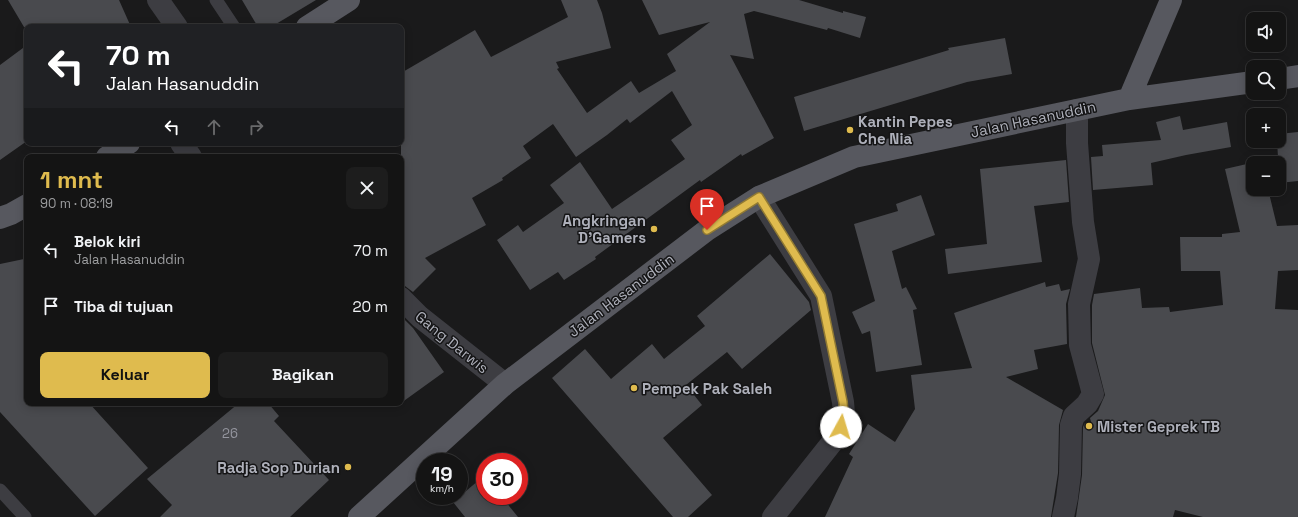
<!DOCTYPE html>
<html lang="id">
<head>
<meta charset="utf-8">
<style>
  :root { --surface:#141414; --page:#1d1d1d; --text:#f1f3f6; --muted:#9d9ea0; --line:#333334; --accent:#dfbb4e }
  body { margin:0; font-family:"Space Grotesk",sans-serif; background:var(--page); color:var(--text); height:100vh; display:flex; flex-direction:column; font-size:15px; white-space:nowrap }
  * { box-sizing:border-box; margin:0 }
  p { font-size:13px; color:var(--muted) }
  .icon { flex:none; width:22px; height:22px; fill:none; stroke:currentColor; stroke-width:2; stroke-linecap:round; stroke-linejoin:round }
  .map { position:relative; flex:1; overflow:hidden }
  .panel { position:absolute; left:24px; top:154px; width:380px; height:252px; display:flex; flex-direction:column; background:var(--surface); border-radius:8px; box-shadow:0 2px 10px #0003,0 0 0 1px var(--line) }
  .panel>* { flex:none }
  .guide { position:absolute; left:24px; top:24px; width:380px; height:122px; border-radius:8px; box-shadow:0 2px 10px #0003,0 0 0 1px var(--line); background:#202124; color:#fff; overflow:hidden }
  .controls { position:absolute; left:1246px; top:12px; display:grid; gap:8px }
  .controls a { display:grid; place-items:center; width:40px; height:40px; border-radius:8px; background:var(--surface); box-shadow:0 2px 10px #0003,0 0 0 1px var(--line); font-size:20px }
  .speed { position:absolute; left:416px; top:453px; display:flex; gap:8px; font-size:20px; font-weight:700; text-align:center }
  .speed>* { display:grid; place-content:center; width:52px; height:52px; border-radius:50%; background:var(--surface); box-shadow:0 2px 10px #0003,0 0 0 1px var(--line); line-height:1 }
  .speed small { font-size:10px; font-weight:400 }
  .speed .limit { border:6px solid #d22; background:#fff; color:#111 }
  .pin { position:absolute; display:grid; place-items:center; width:34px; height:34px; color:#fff; margin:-41px -17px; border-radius:50% 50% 50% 0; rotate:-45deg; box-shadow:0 0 4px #0007 }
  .pin .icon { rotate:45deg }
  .me { position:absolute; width:44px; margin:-22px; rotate:6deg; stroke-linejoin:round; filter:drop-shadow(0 0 3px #0008) }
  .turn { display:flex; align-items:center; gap:14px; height:84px; padding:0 16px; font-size:18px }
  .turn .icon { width:52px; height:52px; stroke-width:2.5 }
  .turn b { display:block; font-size:28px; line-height:34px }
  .lanes { display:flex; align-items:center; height:38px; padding:0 16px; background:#0003; justify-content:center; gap:20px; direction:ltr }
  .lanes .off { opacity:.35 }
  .round { display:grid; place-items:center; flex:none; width:42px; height:42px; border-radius:8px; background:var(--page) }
  .head { display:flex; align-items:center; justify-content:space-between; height:68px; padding:0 16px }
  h1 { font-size:24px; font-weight:600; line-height:30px; color:var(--accent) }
  .cta { display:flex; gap:8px; margin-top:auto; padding:8px 16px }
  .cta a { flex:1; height:46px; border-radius:8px; background:var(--accent); color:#111; font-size:16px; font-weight:600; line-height:46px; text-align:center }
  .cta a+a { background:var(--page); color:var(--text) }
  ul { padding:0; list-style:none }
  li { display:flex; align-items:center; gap:12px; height:56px; padding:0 16px }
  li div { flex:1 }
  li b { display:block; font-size:15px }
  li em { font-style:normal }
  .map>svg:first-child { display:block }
</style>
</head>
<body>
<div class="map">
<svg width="1298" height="517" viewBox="0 0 1298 517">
  <rect width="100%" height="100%" fill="#1a1a1b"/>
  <path fill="#494a4e" d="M8 0H119L131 27H24Z
    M242 0H316L271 27H258Z
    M561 0H597L602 13 611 48 556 62 559 68 557 69 587 113 631 81 639 93 676 71 667 54 710 22 659 35 642 0H799L843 13V11L866 17 860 38 828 28 827 30 754 11 744 14 754 59 730 55 774 138 742 156 741 154 701 182 700 180 595 257 596 259 564 280 558 272 530 290 497 240 518 225 523 232 564 203 550 185 580 162 612 209 685 159 671 140 692 125 672 91 630 123 627 119 607 135 576 157 553 124 523 146 531 158 502 178 503 180 472 198 486 225 425 258 436 269 413 292 401 283V73L475 30 491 57 568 17Z
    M1005 38 1012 74 967 82 804 131 794 97 949 50 948 48Z
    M27 45V141L0 160V65Z
    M1180 116 1183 130 1227 122 1231 147 1186 155 1151 163 1153 185 1093 190 1091 157 1103 156 1102 145 1161 140 1156 122Z
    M1298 132V181L1279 183V163H1253V189H1268L1277 226 1298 225V270L1278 271 1275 309 1298 310V517H1203L1175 510 1173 517H1076L1082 475 1083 427 1085 423 1092 426 1090 418 1098 411 1105 395 1092 343V305L1094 294 1140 288 1142 308 1169 307 1170 312 1223 305 1220 271H1181L1180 237H1222V234L1240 232 1225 169 1278 157 1277 141H1279V134Z
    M1066 160 1069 202 1034 206 1042 262 948 274 945 249 987 244 980 169Z
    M921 195 935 235 892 251 902 289 906 287 917 309 913 310 922 365 876 372 870 331 862 334 852 312 875 301 854 224 898 211 896 204Z
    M770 254 809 302 811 310 742 369 727 352 686 385 702 405 663 438 712 495 688 517H673L552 378 585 349 611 379 652 344 664 359 705 326 697 316Z
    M24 259 27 275V403H89L148 468 95 516 0 412V264Z
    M1045 282 1046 287 1059 284 1061 291 1070 289 1066 304 1067 344 1034 350 1038 369 1006 377 1063 410 1059 425 1058 473 1051 517H825L853 457 849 454 868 424 895 442 915 409 911 375 972 368 954 313Z
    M401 316 413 328 444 372 401 403Z
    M239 403H268L279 416 274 421 329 480 290 517H160L172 505 147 479Z
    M485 475V496H501L518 517H465L453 502Z"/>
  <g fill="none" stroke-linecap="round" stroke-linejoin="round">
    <path stroke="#3d3d42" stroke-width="13" d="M216 0 234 27
      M0 490 25 517"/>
    <path stroke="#3d3d42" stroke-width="22" d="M158 0 177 27
      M181 143 191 157
      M759 197 821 296 843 402 844 414 841 427 834 440 773 517
      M401 298 420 317 505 384
      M1063 517 1067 498 1070 474 1071 425 1074 416 1087 404 1093 394 1080 345 1079 304 1089 259 1083 222 1077 143V110"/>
    <path stroke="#57585f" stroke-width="22" d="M307 27 349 0
      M1279 79 1298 76
      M1129 99 1171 0
      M107 157 129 143
      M0 218 11 214 27 205
      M359 517 505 384 707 230 759 197 854 157 1129 99 1253 82"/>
  </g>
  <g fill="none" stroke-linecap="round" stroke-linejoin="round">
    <defs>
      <path id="route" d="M707 230 759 197 821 296 843 402 844 414 841 427"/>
    </defs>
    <use href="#route" stroke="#917a33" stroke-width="10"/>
    <use href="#route" stroke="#dfbb4e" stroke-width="7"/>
  </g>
  <g fill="#dfbb4e" stroke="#151516" stroke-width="1.5">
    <circle cx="850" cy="130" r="4"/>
    <circle cx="654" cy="229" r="4"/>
    <circle cx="634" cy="388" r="4"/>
    <circle cx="1089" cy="426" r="4"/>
    <circle cx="348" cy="467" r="4"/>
  </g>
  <g text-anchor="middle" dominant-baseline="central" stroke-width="3" stroke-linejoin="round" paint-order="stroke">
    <g font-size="13" fill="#95969f">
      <text x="230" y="433">26</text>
    </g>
    <g font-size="15" fill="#aeb0ba" stroke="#151516">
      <text transform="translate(1033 119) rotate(-12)">Jalan Hasanuddin</text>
      <text transform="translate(621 295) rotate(-37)">Jalan Hasanuddin</text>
      <text transform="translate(452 342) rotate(39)">Gang Darwis</text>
    </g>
    <g font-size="15" font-weight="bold" fill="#aeb0ba" stroke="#151516" text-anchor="start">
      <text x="858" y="121">Kantin Pepes<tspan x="858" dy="17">Che Nia</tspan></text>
      <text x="646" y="220" text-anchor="end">Angkringan<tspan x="646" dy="17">D'Gamers</tspan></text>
      <text x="642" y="388">Pempek Pak Saleh</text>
      <text x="1097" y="426">Mister Geprek TB</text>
      <text x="340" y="467" text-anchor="end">Radja Sop Durian</text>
    </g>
  </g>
</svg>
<div class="controls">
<a><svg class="icon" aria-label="sound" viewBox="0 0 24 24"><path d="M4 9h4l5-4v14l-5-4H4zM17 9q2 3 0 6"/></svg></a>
<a><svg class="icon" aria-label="search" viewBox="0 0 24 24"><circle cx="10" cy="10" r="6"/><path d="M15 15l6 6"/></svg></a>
<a>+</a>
<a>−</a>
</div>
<div class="speed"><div>19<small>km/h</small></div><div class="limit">30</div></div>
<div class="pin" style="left:707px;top:230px;background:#d93025"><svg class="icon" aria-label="arrive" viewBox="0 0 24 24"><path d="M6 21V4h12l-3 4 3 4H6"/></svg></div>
<svg class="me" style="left:841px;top:427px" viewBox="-20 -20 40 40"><circle r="19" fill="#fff"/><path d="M0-13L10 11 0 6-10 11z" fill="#dfbb4e"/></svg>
<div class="guide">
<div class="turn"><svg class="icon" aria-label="left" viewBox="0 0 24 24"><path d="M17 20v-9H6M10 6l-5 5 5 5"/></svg><div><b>70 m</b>Jalan Hasanuddin</div></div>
<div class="lanes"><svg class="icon" aria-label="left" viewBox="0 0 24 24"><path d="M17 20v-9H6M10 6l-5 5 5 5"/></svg><svg class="icon off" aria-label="ahead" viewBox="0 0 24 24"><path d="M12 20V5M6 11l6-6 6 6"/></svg><svg class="icon off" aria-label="right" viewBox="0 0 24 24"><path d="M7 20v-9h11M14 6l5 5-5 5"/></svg></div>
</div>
<section class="panel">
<div class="head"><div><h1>1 mnt</h1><p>90 m · 08:19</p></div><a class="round"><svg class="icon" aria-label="close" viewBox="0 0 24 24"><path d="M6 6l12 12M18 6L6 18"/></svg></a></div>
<ul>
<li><svg class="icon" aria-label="left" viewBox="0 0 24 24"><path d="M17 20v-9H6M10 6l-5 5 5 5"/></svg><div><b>Belok kiri</b><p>Jalan Hasanuddin</p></div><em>70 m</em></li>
<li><svg class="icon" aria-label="arrive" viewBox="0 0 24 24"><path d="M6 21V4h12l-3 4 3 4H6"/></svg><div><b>Tiba di tujuan</b></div><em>20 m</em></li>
</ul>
<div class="cta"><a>Keluar</a><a>Bagikan</a></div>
</section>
</div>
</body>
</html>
